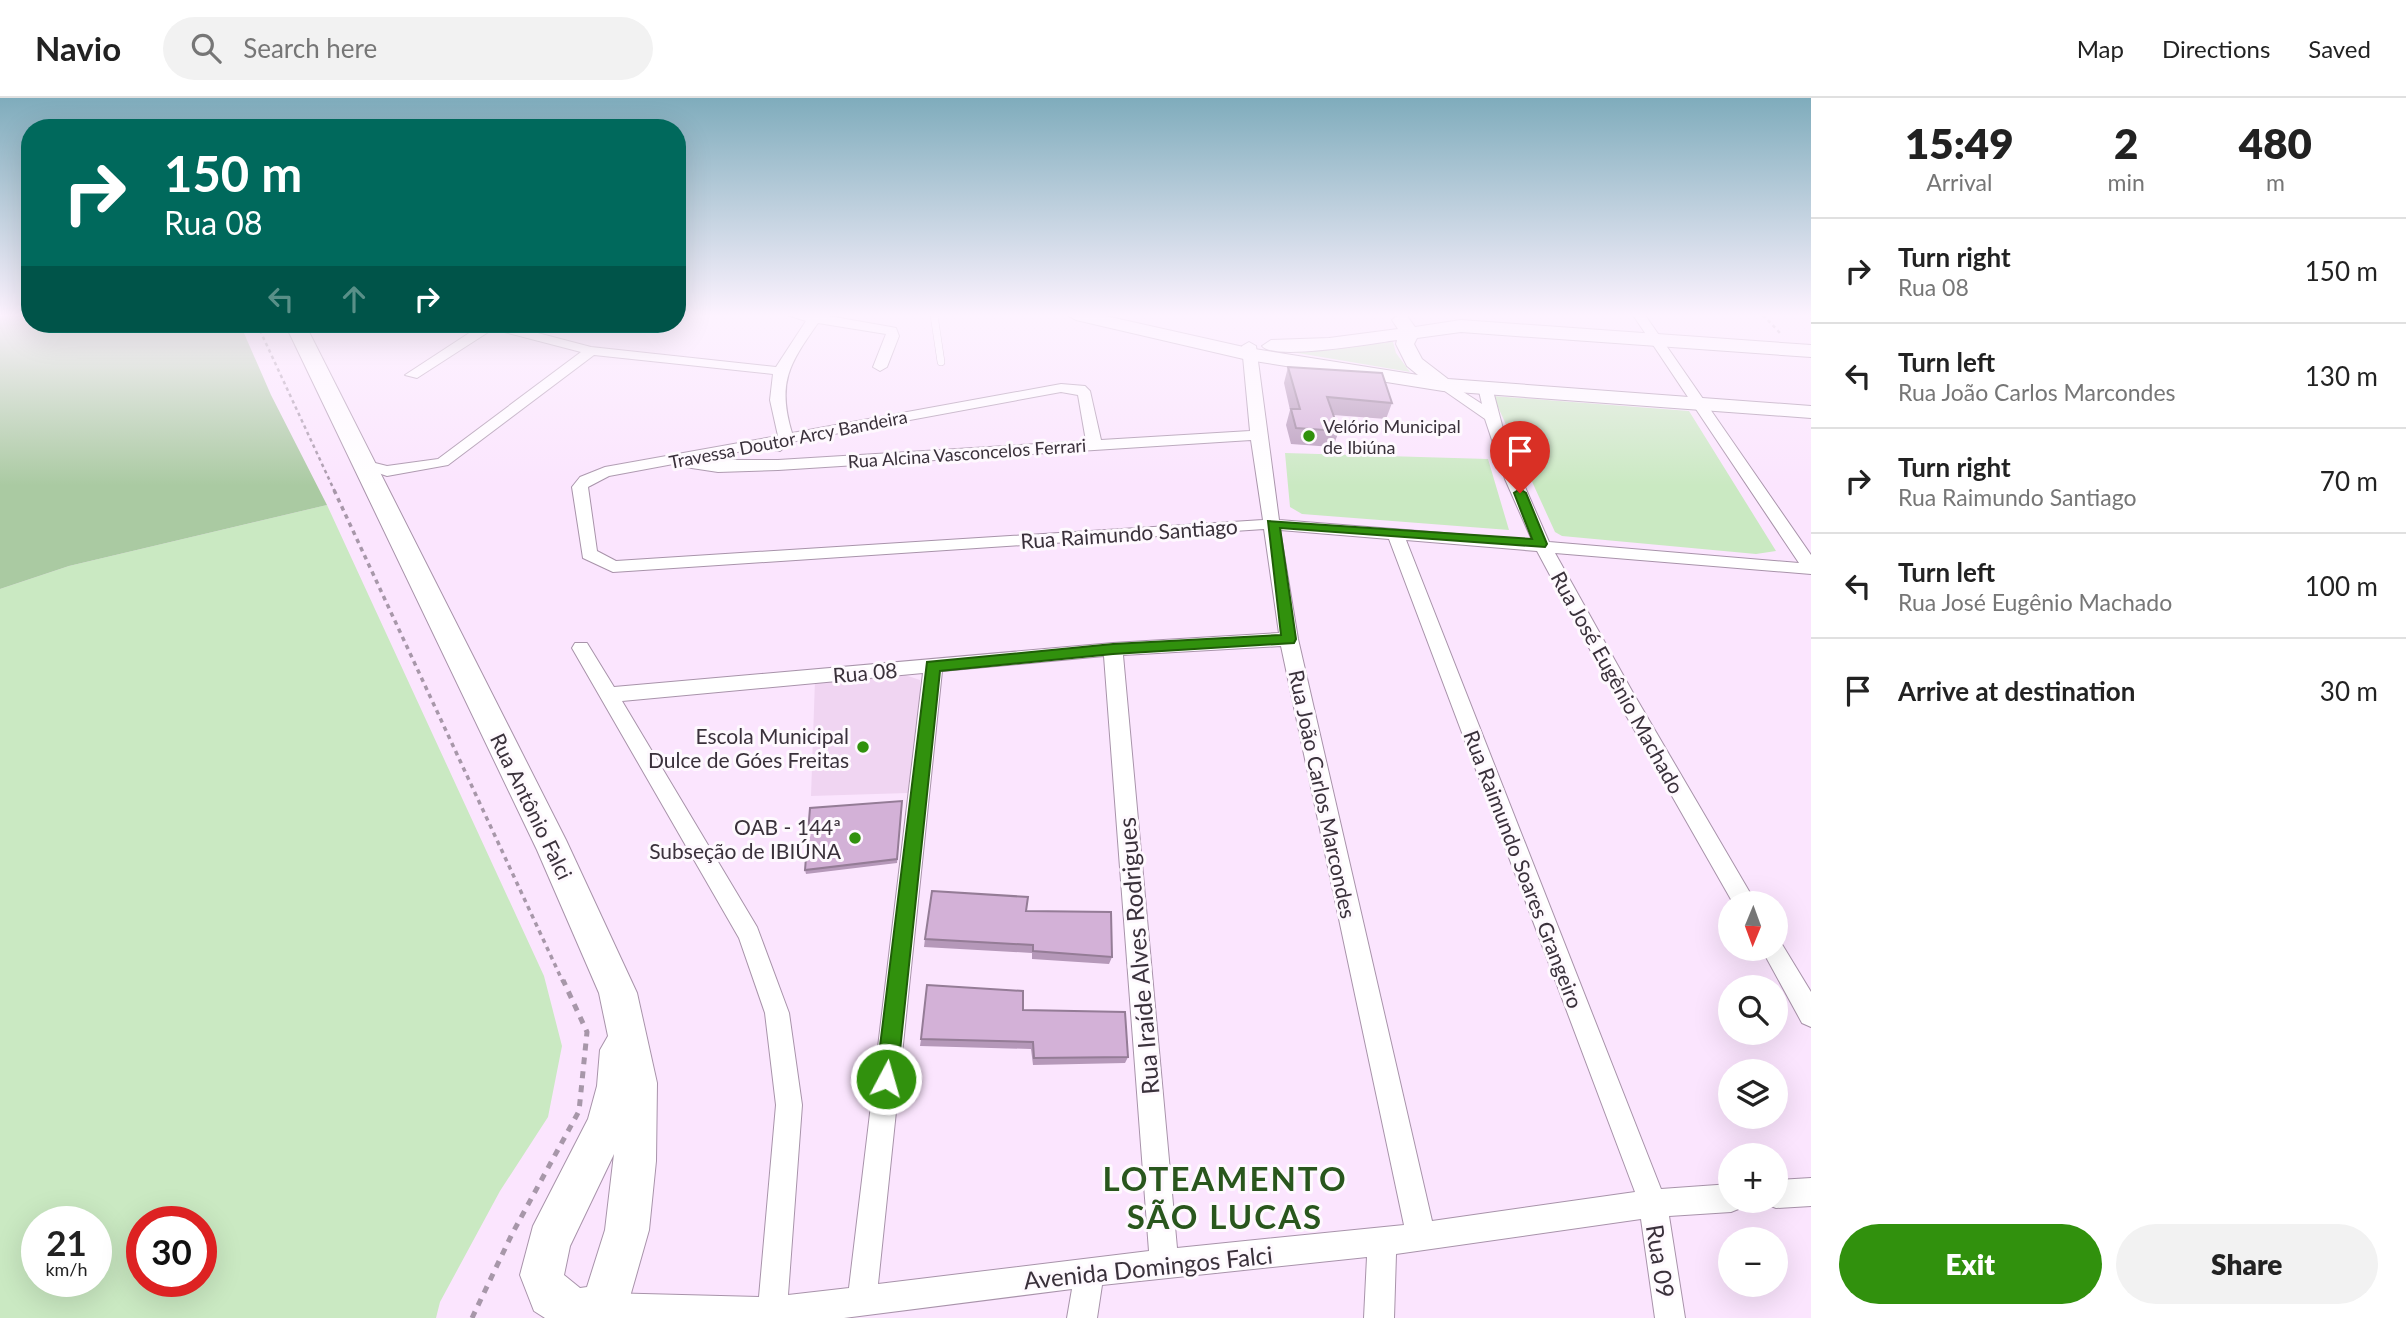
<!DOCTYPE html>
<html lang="en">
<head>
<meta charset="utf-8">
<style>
  :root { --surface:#fff; --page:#f2f2f2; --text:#222; --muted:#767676; --line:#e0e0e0; --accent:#31910d }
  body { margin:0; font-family:Lato,sans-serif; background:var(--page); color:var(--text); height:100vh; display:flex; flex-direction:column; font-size:26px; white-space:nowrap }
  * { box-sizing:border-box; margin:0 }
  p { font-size:23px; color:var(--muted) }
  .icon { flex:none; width:38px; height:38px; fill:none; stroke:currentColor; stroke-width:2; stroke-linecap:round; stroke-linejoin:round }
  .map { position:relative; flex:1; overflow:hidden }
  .details { display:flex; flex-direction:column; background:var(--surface); width:595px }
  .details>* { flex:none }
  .hud { position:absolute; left:21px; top:21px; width:665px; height:214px; border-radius:28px; box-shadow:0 7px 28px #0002; background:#00695c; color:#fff; overflow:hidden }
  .needle { width:46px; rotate:181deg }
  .buttons { position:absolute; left:1718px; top:793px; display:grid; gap:14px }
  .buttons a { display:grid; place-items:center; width:70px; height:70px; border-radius:50%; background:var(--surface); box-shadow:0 7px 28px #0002; font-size:35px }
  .speed { position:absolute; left:21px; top:1108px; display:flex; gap:14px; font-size:35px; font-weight:700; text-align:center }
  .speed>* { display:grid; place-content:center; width:91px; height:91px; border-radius:50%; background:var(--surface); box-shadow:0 7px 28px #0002; line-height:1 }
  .speed small { font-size:18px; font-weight:400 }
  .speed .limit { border:10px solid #d22; background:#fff; color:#111 }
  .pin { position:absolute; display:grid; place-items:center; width:60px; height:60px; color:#fff; margin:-72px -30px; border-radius:50% 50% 50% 0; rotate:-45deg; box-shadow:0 0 7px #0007 }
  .pin .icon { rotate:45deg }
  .me { position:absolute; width:77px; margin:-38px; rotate:6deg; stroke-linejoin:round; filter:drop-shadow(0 0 5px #0008) }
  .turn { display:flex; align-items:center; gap:24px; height:147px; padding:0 28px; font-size:32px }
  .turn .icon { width:91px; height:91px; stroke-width:2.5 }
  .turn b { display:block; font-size:49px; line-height:60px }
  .lanes { display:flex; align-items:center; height:66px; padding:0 28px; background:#0003; justify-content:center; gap:35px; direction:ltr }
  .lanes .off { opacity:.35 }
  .eta { display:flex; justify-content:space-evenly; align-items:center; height:119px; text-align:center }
  .eta b { font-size:42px; font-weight:800; line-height:49px }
  .action { display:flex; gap:14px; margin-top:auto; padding:14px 28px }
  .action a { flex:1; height:80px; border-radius:42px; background:var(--accent); color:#fff; font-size:28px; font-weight:800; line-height:80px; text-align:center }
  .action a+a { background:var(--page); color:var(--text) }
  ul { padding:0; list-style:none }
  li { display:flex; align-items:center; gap:21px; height:105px; padding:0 28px; border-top:2px solid var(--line) }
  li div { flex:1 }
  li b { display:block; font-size:26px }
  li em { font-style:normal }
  header { display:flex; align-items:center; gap:42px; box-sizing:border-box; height:98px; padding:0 35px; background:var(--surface); border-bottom:2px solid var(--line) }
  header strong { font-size:33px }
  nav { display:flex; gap:38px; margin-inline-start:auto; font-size:24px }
  .search { width:490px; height:63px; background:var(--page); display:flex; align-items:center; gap:18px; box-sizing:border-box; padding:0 24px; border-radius:38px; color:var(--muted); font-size:26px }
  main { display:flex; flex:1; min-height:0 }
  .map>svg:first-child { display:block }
</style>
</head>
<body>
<header>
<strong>Navio</strong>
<div class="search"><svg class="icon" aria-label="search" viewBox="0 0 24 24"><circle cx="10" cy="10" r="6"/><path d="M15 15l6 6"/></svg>Search here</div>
<nav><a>Map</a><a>Directions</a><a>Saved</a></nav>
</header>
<main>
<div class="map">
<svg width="1811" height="1220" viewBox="0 0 1811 1220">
  <rect width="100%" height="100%" fill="#fbe5fe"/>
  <path fill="#f0d5f2" d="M902 576 920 582V604L908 695 811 698 815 582Z"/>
  <path fill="#cae9c2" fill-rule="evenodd" d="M1393 244 1396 255 1410 274 1292 254 1294 250Z
    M1493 298 1689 313 1776 453 1756 456 1562 438 1555 434Z
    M1285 355 1488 361 1509 432 1302 416 1290 409Z
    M327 407 544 878 562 948 548 1019 500 1093 440 1204 436 1220H0V491L69 468ZM37 1124H96V1183H37ZM142 1124H201V1183H142Z"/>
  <path fill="#aacaa2" d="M0 217H30V226H240L271 297 327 407 69 468 0 491Z"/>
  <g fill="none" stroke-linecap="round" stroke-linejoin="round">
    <defs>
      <path id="service" d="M934 217 941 264"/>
      <path id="minor" d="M787 217H823L891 229 896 230 899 238 887 269 880 273 873 269 886 236 818 225C789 266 777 285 792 335L1061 286 1085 288 1090 293 1101 342 1250 333 1242 248 1249 244 1256 248 1279 422 1532 442 1505 381 1485 321 1436 287 1448 284 1482 306 1478 289 1485 285 1492 289 1508 350 1549 444 1799 465 1633 217H1645L1811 457V476L1555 455 1632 593 1756 805H1733L1615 598 1537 453 1406 442 1661 1091 1731 1086V1102H1744L1741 1110 1731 1114 1669 1118 1685 1220H1655L1641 1121 1396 1156 1394 1220H1364L1367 1159 1102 1187 1097 1220H1067L1072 1191 844 1220H594L590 1210 595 1200 605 1195 759 1199 776 1007 765 915 739 840 572 550 575 545H587L614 589 1113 545 1279 535 1264 431 613 474 583 460 572 389 580 379 605 369 778 338 770 302 773 276 594 257 448 367 387 378 355 367 363 362 387 368 438 361 581 254 493 231 417 280 405 277 483 226H503L591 249 776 269 806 223ZM1061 294 1078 297 1086 343 778 362H695L774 347 775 352 780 353 791 344ZM1251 342 1263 422 616 463 597 453 588 389 609 378 684 364 685 369 718 374 778 372ZM1280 432 1389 441 1635 1094 1432 1123 1298 541ZM1281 548 1404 1127 1177 1150 1123 557ZM1104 558 1149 1153 878 1186 942 573ZM923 575 849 1190 788 1197 802 1007 789 915 757 829 622 603Z
        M1776 841 1780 843 1811 894V929L1802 925 1761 850H1776Z
        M1811 1080V1108L1776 1110 1766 1106 1765 1102H1776V1082Z"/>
      <path id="secondary" d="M1067 217H1101L1248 250 1418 277 1407 268 1396 246 1397 242C1375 245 1274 263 1262 248L1271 242 1329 240 1398 231 1392 222 1398 217 1407 218 1415 229 1461 222 1811 247V259L1461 234 1417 240 1414 246 1422 261 1448 281 1811 308V320L1443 293 1248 262 1076 222Z"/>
      <path id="primary" d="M285 226H305L566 742 637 895 657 985 656 1063 649 1132 624 1220H545L534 1213 520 1177 533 1128 588 1021 597 988 600 952 608 938 599 895 537 752ZM614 1056 605 1132 587 1189 580 1190 564 1177 570 1148Z"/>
    </defs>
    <use href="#service" stroke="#a893aa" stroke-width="8"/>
    <use href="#minor" stroke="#a893aa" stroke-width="2"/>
    <use href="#secondary" stroke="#a893aa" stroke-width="2"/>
    <use href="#primary" stroke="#a893aa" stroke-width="2"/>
    <path stroke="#a797a9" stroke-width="2.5" stroke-dasharray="3.5 3.5" stroke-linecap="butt" d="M1763 217 1781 236
      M257 226 335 394"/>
    <path stroke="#a797a9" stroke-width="3.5" stroke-dasharray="4.5 4.5" stroke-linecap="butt" d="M334 392 563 884"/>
    <path stroke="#a797a9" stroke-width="5" stroke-dasharray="7 7" stroke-linecap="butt" d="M472 1220 512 1136 579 1013 587 934 563 882"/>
    <use href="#service" stroke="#fff" stroke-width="7"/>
    <use href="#minor" fill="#fff" fill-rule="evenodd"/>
    <use href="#secondary" fill="#fff" fill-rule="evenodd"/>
    <use href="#primary" fill="#fff" fill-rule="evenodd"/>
  </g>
  <path fill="#b598b9" d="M1288 269 1392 305 1386 321 1333 317 1339 333 1333 349 1291 346 1286 327 1290 312 1284 285Z
    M902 703 897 765 806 776 805 772Z
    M1026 813 1112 859 1109 866 1032 861V855L924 849 925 841Z
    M1023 912 1128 959 1125 965 1033 967 1031 951 920 948 921 941Z"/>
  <path fill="#d3b1d7" stroke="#947c96" stroke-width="2" d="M1288 269 1382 275 1392 305 1327 299 1339 333 1296 330 1291 311H1300Z
    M902 703 897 761 805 772 810 710Z
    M932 793 1028 799 1026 813 1111 814 1112 859 1033 853V847L925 841Z
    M927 887 1023 893V912L1125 914 1128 959 1034 960 1033 944 921 941Z"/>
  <linearGradient id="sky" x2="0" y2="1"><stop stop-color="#7facbc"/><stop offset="0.56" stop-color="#fdf3ff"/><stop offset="1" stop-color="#fdf3ff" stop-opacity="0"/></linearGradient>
  <rect width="1811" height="388" fill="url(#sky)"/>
  <path fill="#31910d" stroke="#205e08" stroke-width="2" d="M1520 391 1526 395 1547 446 1545 449 1280 430 1296 541 1294 545 1113 556 940 573 897 981 894 989 886 992 879 989 876 981 927 564 1113 546 1281 537 1268 423 1532 441 1514 395Z"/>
  <g fill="#31910d" stroke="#fef9fe" stroke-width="2.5">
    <circle cx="1309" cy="338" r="7"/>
    <circle cx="863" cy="649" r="7"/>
    <circle cx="855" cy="740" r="7"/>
  </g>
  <g text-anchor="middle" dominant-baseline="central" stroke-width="6" stroke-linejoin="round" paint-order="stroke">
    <g font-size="18" fill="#3a313b" stroke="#fef9fe" text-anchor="start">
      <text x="1323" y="328">Velório Municipal<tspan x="1323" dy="21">de Ibiúna</tspan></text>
    </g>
    <g font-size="18" fill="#3a313b" stroke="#fef9fe">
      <text transform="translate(788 341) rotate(-11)">Travessa Doutor Arcy Bandeira</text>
      <text transform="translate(967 355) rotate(-4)">Rua Alcina Vasconcelos Ferrari</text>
    </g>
    <g font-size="21" fill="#3a313b" stroke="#fef9fe">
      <text transform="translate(1129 435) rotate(-4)">Rua Raimundo Santiago</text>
      <text transform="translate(865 574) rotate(-5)">Rua 08</text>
      <text transform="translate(1618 584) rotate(61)">Rua José Eugênio Machado</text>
      <text transform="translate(1323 696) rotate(78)">Rua João Carlos Marcondes</text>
      <text transform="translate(532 708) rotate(64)">Rua Antônio Falci</text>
      <text transform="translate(1524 771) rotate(69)">Rua Raimundo Soares Grangeiro</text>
    </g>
    <g font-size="21" fill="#3a313b" stroke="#fef9fe" text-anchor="end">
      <text x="849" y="637">Escola Municipal<tspan x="849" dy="24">Dulce de Góes Freitas</tspan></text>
      <text x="841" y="728">OAB - 144ª<tspan x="841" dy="24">Subseção de IBIÚNA</tspan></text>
    </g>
    <g font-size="24" fill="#3a313b" stroke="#fef9fe">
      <text transform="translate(1138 858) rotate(-95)">Rua Iraíde Alves Rodrigues</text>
      <text transform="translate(1661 1163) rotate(81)">Rua 09</text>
      <text transform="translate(1148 1169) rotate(-6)">Avenida Domingos Falci</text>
    </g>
    <g font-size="33" font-weight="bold" letter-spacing="2" fill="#29561d" stroke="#fef9fe">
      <text x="1225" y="1080">LOTEAMENTO<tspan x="1225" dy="38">SÃO LUCAS</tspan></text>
    </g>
  </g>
</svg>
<div class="buttons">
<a><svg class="needle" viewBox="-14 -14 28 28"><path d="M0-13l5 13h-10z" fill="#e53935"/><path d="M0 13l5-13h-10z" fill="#767676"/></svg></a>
<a><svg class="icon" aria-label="search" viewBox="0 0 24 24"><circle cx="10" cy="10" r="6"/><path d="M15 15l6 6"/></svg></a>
<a><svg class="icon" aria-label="layers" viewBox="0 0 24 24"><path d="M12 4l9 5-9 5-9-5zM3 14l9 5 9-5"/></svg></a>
<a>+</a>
<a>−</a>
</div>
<div class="speed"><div>21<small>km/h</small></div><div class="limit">30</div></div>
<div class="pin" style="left:1520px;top:395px;background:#d93025"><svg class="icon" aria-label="arrive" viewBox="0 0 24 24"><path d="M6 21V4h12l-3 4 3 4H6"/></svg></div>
<svg class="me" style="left:886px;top:981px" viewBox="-20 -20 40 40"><circle r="17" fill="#31910d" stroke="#fff" stroke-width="3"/><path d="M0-11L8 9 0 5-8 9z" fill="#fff"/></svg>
<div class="hud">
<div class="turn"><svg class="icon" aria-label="right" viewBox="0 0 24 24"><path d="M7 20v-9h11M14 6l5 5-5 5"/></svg><div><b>150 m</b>Rua 08</div></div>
<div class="lanes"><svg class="icon off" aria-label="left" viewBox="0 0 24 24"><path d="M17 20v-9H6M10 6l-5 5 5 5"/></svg><svg class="icon off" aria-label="ahead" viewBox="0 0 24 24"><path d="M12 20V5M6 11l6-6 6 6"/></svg><svg class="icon" aria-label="right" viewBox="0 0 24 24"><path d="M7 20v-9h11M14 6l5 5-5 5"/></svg></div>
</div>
</div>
<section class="details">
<div class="eta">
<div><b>15:49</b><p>Arrival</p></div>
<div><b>2</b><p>min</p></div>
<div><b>480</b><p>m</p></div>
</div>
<ul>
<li><svg class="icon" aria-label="right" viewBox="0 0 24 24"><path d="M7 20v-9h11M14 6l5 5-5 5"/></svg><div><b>Turn right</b><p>Rua 08</p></div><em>150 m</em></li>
<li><svg class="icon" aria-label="left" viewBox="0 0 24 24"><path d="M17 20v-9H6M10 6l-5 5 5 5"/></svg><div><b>Turn left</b><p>Rua João Carlos Marcondes</p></div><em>130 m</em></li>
<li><svg class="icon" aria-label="right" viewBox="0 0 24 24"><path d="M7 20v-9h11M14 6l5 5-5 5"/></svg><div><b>Turn right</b><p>Rua Raimundo Santiago</p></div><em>70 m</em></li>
<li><svg class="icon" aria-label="left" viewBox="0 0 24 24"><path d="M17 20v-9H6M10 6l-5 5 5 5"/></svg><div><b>Turn left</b><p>Rua José Eugênio Machado</p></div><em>100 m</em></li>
<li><svg class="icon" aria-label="arrive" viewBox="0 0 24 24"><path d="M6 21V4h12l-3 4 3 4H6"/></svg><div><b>Arrive at destination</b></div><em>30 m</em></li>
</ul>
<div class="action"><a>Exit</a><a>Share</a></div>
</section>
</main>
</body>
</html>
